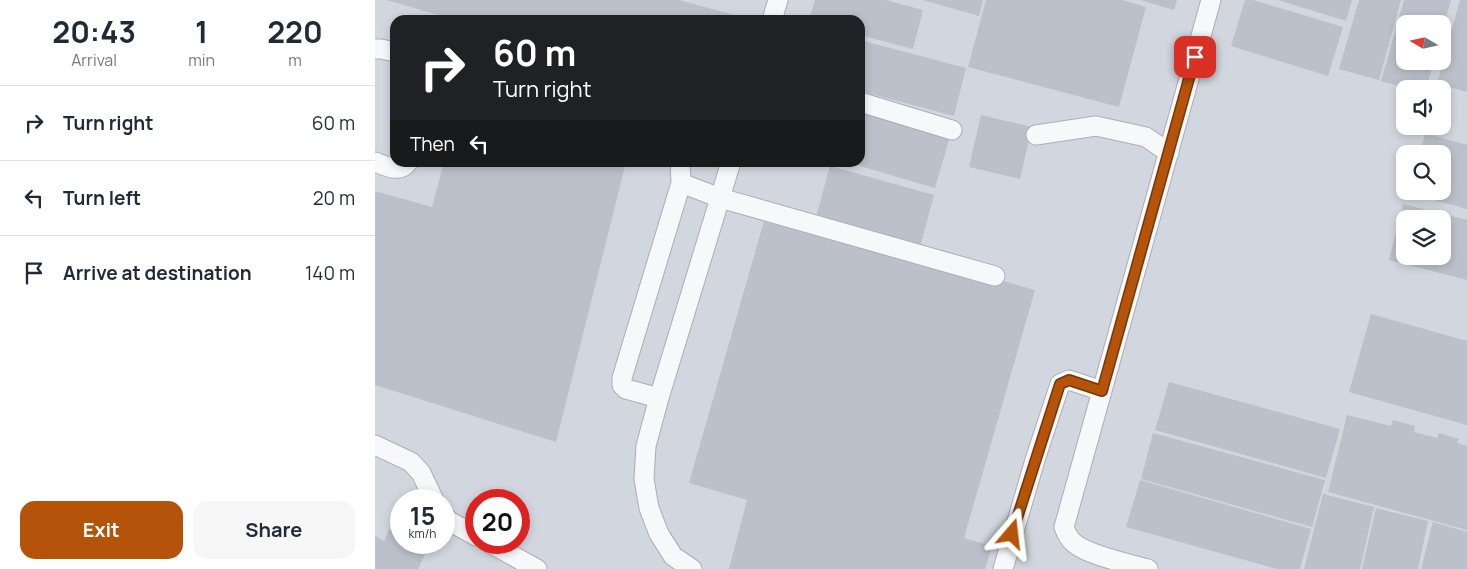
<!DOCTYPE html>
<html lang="en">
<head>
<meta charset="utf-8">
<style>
  :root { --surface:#fff; --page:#f6f6f7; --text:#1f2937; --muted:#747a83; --line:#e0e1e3; --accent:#b45309 }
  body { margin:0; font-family:Manrope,sans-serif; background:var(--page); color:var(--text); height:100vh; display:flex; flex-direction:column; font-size:19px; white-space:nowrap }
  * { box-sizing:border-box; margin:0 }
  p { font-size:16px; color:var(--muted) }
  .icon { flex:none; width:28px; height:28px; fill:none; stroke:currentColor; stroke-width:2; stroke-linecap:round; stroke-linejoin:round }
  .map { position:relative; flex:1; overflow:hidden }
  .panel { display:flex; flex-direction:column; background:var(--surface); width:375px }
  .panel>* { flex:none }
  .top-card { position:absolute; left:15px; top:15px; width:475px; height:152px; border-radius:15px; box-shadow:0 2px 8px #0003; background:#202124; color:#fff; overflow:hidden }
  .needle { width:32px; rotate:279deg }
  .buttons { position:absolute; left:1021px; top:15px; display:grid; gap:10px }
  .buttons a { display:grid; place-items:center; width:55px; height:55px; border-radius:10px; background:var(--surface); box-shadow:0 2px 8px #0003; font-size:25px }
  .speed { position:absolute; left:15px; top:489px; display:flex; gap:10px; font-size:25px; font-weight:700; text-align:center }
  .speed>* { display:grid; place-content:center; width:65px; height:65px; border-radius:50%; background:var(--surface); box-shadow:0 2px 8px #0003; line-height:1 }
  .speed small { font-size:12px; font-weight:400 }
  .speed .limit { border:8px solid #d22; background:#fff; color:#111 }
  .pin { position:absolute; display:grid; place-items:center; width:42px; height:42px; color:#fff; margin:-21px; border-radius:10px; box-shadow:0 2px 8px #0006 }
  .me { position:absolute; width:55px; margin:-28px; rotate:17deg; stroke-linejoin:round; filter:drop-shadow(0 0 4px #0008) }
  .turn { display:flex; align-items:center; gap:18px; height:105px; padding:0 20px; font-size:22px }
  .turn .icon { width:65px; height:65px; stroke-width:2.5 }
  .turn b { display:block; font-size:35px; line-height:42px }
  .then { display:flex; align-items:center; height:48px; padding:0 20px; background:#0003; gap:10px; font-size:19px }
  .eta { display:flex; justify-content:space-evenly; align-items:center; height:85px; text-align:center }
  .eta b { font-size:30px; font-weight:700; line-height:35px }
  .cta { display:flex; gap:10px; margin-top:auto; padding:10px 20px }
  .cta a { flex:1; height:58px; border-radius:15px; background:var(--accent); color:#fff; font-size:20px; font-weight:700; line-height:58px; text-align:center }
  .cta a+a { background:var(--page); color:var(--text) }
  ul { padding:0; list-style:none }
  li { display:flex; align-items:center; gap:15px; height:75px; padding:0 20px; border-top:1px solid var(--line) }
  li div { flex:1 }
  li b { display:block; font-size:19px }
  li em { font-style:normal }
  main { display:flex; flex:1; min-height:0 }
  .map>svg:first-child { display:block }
</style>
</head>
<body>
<main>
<section class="panel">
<div class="eta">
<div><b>20:43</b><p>Arrival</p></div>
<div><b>1</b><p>min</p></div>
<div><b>220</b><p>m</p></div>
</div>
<ul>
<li><svg class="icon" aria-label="right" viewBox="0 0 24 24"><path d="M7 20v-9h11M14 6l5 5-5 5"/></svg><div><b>Turn right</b></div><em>60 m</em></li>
<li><svg class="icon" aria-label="left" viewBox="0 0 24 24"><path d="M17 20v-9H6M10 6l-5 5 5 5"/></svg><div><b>Turn left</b></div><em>20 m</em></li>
<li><svg class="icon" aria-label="arrive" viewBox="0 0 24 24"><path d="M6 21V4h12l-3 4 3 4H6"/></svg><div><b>Arrive at destination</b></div><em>140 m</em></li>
</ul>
<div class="cta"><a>Exit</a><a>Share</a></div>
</section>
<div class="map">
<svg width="1092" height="569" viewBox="0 0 1092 569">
  <rect width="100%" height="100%" fill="#e4e7ec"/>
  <path fill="#d2d6de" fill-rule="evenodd" d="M0 0H1092V569H0ZM20 20H485V162H20ZM1030 24H1068V61H1030ZM1030 89H1068V126H1030ZM1030 154H1068V191H1030ZM1030 219H1068V256H1030ZM26 500H69V542H26ZM101 500H144V542H101Z"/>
  <path fill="#bbc0ca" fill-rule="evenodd" d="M12 0H304L359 15 358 20H80Z
    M440 0H511L548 10 538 49 485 35V20H434Z
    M548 0H608L604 16Z
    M611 0H748L771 7 744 107 593 67Z
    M765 0H802L799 10Z
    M870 0H878L968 27 953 76 856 46Z
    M903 0H977L971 21Z
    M984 0H1026L1004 80 964 69Z
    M1029 0H1076L1068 28V24H1030V61H1059L1051 89H1034L1006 81Z
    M1085 0H1092V92L1062 84Z
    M485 40 591 68 579 116 485 91Z
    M485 107 576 133 560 188 475 163 485 162Z
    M606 115 657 127 645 179 594 167Z
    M1050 133 1092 145V209L1031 192 1068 191V154H1045Z
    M69 162H251L181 442 0 385V191L57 207Z
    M455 166 559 195 544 251 440 221Z
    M1028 204 1092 220V280L1014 260ZM1030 219H1068V256H1030Z
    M391 214 660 290 589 538 617 546 610 569H354L372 500 314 483Z
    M996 314 1092 341V425L974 392Z
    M794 382 965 429 951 478 780 430Z
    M972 415 1016 426 1018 420 1040 426 1039 432 1062 438 1064 433 1084 439 1082 443 1092 446V530L953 492Z
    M778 433 950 480 937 527 766 479Z
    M765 480 936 529 925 569H902L751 527Z
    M948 494 999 507 985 569H929Z
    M1001 508 1053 521 1043 569H987Z
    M1058 522 1092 532V569H1046Z
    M14 529 26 535V542H42L53 548 43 569H0V536L9 541Z"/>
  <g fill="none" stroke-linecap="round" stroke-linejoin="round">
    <defs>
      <path id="minor" d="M397 20 403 0
        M0 49H6L20 52
        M485 102 577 130
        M661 135 721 126 771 137 794 153
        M0 162C11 166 25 174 33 162
        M305 162 306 183
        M284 398 251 389 247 385V378L306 183 345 198 620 276
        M0 445 36 462 46 473 59 500
        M69 515 74 521 101 536
        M113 542 162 569
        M317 569 298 556 284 534 274 508 269 479 271 446 284 398 356 162
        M628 569 660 460 685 384 694 380 727 391
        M773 569C755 564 712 555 699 543 694 539 691 533 689 527L836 0"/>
    </defs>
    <use href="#minor" stroke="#a9aeb7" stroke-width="21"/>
    <use href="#minor" stroke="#f7f8fa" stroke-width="19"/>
  </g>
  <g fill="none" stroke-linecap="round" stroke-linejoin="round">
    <defs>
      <path id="route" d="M637 534 685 384 694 380 727 391 820 57"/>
    </defs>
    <use href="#route" stroke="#753606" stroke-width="12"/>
    <use href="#route" stroke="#b45309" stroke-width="9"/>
  </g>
</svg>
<div class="buttons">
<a><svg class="needle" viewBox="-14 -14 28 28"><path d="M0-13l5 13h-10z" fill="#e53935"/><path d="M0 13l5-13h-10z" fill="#747a83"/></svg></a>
<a><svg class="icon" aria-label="sound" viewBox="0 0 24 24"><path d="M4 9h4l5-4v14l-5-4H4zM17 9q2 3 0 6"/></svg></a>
<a><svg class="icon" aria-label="search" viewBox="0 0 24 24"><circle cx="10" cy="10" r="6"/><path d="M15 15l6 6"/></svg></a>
<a><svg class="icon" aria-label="layers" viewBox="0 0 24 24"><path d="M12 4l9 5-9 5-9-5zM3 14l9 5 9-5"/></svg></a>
</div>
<div class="speed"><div>15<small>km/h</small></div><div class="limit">20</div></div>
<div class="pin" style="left:820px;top:57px;background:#d93025"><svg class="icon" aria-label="arrive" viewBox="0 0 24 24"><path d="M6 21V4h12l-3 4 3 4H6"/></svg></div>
<svg class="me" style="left:637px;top:534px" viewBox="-20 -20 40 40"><path d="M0-17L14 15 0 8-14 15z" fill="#b45309" stroke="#fff" stroke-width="4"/></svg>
<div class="top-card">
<div class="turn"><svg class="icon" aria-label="right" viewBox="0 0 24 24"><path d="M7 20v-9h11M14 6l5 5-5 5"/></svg><div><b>60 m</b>Turn right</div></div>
<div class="then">Then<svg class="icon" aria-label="left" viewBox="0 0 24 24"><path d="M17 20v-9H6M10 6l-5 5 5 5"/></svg></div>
</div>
</div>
</main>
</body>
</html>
